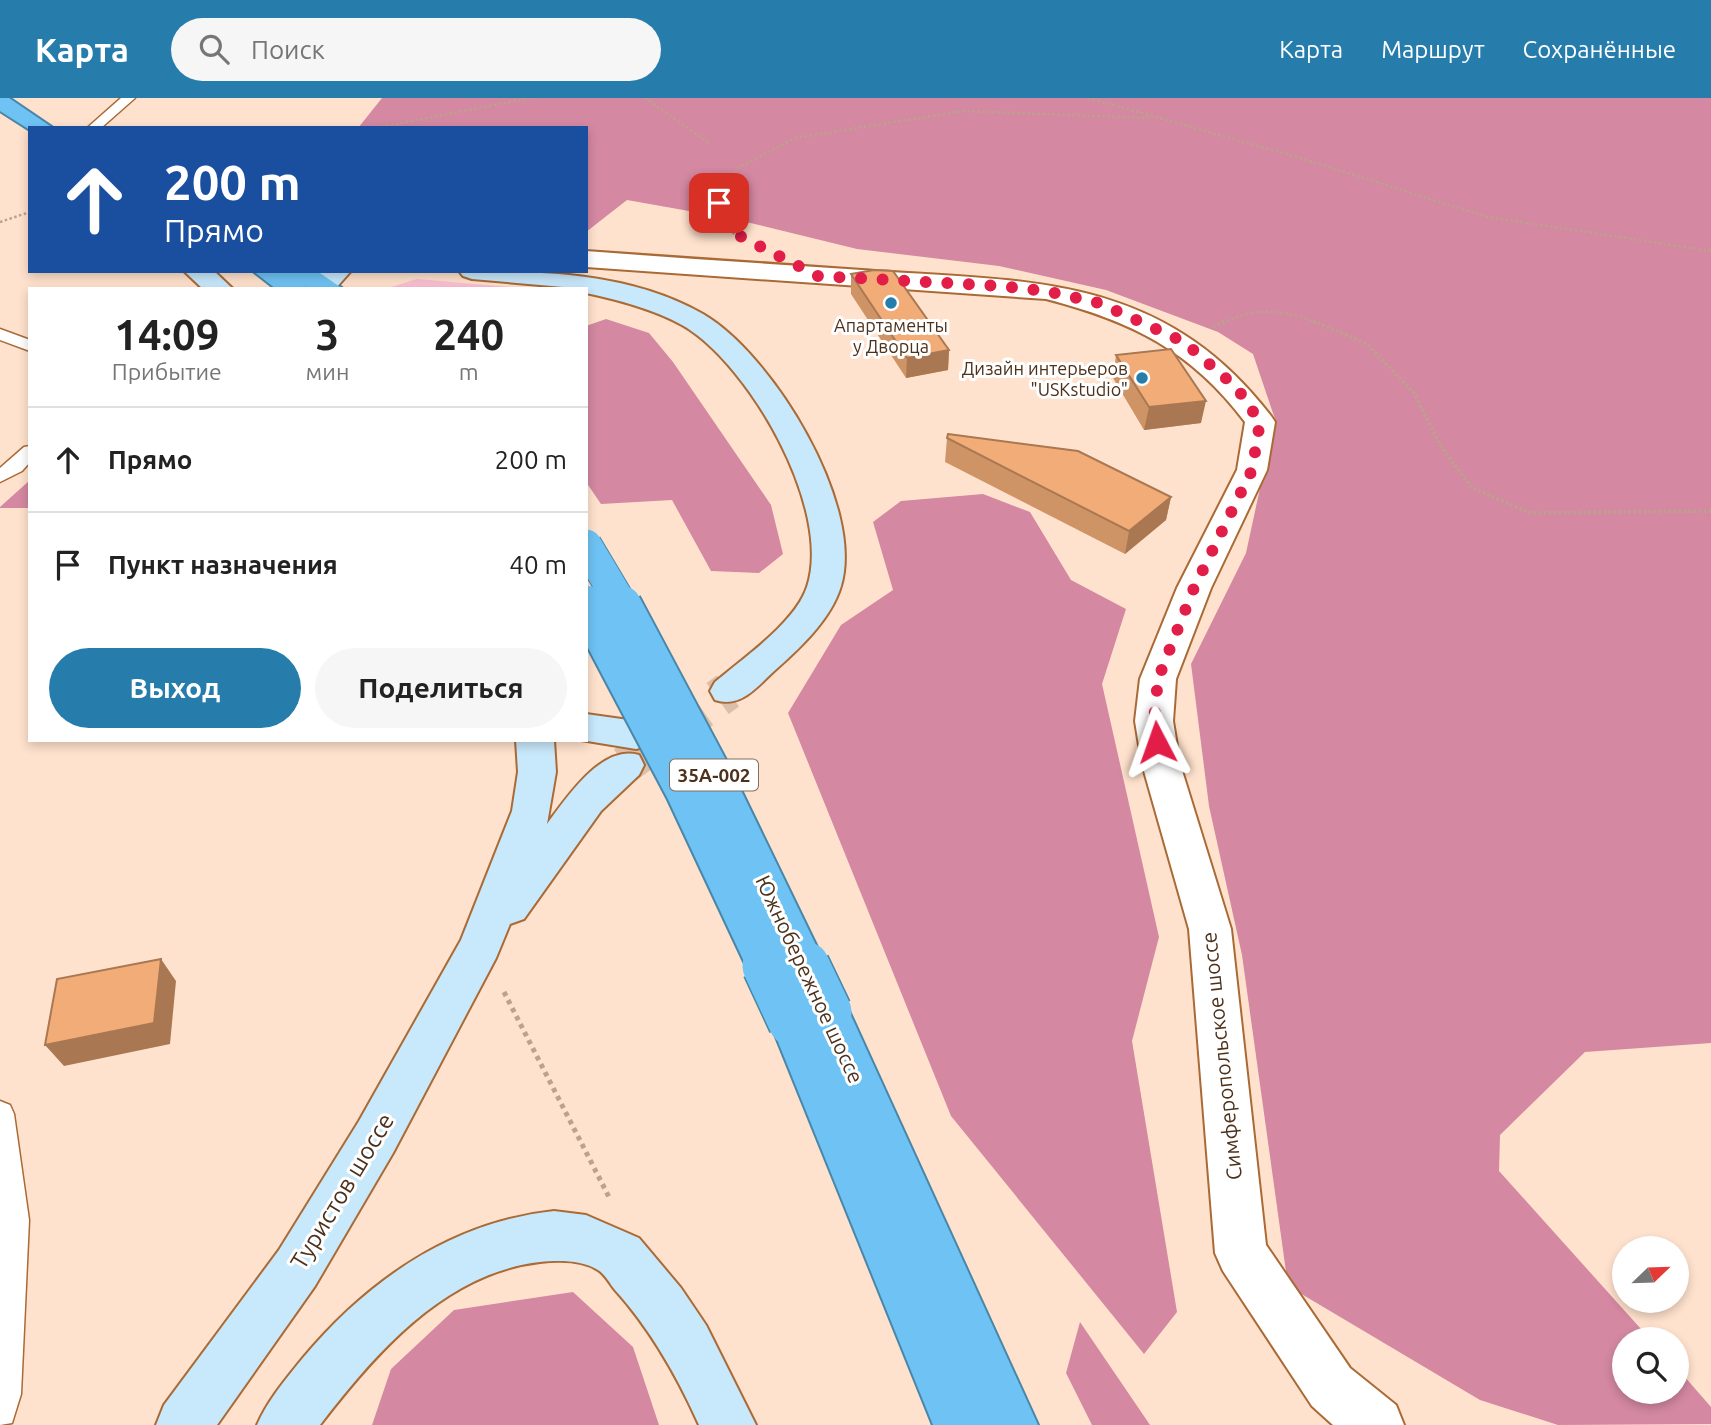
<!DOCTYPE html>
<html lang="ru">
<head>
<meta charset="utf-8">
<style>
  :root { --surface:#fff; --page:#f6f6f6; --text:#222; --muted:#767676; --line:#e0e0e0; --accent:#267dac }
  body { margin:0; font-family:Ubuntu,sans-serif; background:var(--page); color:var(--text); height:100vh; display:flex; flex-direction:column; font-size:26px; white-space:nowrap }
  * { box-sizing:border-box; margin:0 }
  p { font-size:23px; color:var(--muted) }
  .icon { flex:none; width:38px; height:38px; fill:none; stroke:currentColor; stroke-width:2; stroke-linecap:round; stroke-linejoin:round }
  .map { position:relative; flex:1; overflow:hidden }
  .drawer { position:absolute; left:28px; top:189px; width:560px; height:455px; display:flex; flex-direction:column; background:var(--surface); border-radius:0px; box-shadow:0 4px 10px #0003 }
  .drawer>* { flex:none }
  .guide { position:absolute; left:28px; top:28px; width:560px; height:147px; border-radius:0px; box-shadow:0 4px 10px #0003; background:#1a4fa0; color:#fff; overflow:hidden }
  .needle { width:46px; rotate:67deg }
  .buttons { position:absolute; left:1612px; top:1138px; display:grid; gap:14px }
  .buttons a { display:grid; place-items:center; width:77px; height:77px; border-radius:50%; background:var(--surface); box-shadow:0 4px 10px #0003; font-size:35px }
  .pin { position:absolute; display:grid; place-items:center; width:60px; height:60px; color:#fff; margin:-30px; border-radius:14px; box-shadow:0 4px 10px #0006 }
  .me { position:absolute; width:77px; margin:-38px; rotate:356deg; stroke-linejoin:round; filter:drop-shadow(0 0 5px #0008) }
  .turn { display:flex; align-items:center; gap:24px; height:147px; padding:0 21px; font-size:32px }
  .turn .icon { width:91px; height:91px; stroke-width:2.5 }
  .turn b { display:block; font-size:49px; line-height:60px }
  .eta { display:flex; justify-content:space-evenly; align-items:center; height:119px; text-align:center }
  .eta b { font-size:42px; font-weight:700; line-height:49px }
  .primary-button { display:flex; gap:14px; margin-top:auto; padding:14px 21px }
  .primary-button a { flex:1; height:80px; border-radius:42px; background:var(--accent); color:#fff; font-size:28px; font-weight:700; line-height:80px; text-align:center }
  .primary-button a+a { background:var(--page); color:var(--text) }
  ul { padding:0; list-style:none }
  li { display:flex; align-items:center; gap:21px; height:105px; padding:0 21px; border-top:2px solid var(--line) }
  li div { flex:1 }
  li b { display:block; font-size:26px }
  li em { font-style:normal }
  header { display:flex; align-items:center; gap:42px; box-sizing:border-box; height:98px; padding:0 35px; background:var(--accent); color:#fff }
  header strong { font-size:33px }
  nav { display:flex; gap:38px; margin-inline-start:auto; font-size:24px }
  .search { width:490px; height:63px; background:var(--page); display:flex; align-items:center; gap:18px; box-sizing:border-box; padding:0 24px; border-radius:38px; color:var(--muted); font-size:26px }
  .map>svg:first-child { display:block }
</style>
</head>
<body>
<header>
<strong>Карта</strong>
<div class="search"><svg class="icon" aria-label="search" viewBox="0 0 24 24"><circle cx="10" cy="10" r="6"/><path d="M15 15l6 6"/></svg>Поиск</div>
<nav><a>Карта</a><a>Маршрут</a><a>Сохранённые</a></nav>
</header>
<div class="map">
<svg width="1711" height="1327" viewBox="0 0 1711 1327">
  <rect width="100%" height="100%" fill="#ffe2cd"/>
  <path fill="#fcc0d3" d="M417 181 511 189 514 191H385Z"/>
  <path fill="#d488a2" d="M382 0H1711V945L1585 954 1500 1037 1499 1073 1650 1241H1624V1293H1676L1677 1270 1711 1309V1326L1558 1327 1480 1302 1288 1188 1242 857 1209 708 1191 566 1246 455 1275 321 1253 256 1218 234 1106 192 999 168 857 151 734 121 627 102 586 134V30H358Z
    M606 221 649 235 673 264 771 407 783 456 759 475 711 473 672 402 601 406 586 384V228Z
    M30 382V410H0V409Z
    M983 396 1030 414 1071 482 1126 511 1102 586 1159 839 1132 943 1177 1214 1144 1256 951 1018 788 615 841 527 893 492 873 424 901 403Z
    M573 1194 633 1249 659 1327H372L391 1271 454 1212Z
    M1080 1224 1150 1327H1092L1066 1275Z"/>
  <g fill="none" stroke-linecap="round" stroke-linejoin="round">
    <path stroke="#dbbfa9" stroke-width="38" stroke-dasharray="38 19" stroke-linecap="butt" d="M625 667 728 593"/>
    <defs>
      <path id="service" d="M121 0H135L101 30H87Z
        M0 231 30 242V253L0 242Z
        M30 348V364L22 373 0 384V370L24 349Z
        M0 1003 10 1007 14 1016 29 1122 21 1296 12 1325 0 1327Z"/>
      <path id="minor" d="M586 153C678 160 770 166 862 172 1027 184 1160 174 1271 318L1275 324 1267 372 1211 490 1176 581 1173 623 1180 666 1231 831 1266 1147 1350 1270 1396 1307 1404 1327H1333L1312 1308 1223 1173 1215 1155 1189 831 1142 666 1135 623 1140 581 1177 490 1237 372 1245 324C1191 252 1131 223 1046 201L586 169Z"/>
      <path id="secondary" d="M184 173H214L233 191H203Z
        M319 173H351L335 191H313L311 188Z
        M459 173C540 173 630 174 703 216 772 256 865 407 841 488 831 522 798 552 773 574 755 591 740 610 715 602L710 593 715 584C743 560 795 525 807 489 833 412 749 265 682 227 653 211 619 202 586 195V191L472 181 463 178Z
        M681 613 694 617 700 627 694 637 636 651 581 642H586V616L636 623Z
        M516 642H554L556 674 547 726C567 699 602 646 639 657L644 667 639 677 601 713 524 821 510 826 496 860 393 1055 315 1188 217 1327H156L164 1307 279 1152 359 1023 461 842 512 713 518 674Z
        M554 1113 586 1117 639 1140 681 1190 706 1227 756 1327H699C677 1278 651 1232 615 1192 610 1186 605 1176 598 1172 583 1162 558 1162 540 1164 445 1175 375 1255 320 1327H257C268 1302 285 1282 302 1261 367 1183 451 1124 554 1113Z"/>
      <path id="trunk" d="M0 0H9L53 30 30 32 0 13Z
        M253 173H317L343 191H310L305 188 307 191H276Z
        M827 895 843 900 1038 1327H933L770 924 777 910 793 904 807 909 811 900Z"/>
    </defs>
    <use href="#service" stroke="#aa6a35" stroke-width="3"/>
    <use href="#minor" stroke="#aa6a35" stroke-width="4"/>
    <use href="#secondary" stroke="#aa6a35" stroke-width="4"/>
    <use href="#trunk" stroke="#4a86a7" stroke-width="4"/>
    <path stroke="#bea18c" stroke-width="2.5" stroke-dasharray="2.5 2.5" stroke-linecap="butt" d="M645 0 709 45
      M1088 0 1287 56 1488 119 1711 153
      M376 30 530 0
      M0 124 30 114
      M739 138 730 133 722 122 719 105 738 70 795 40 963 13 1149 20
      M1222 225C1254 209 1285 211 1317 225"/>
    <path stroke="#bea18c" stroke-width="3.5" stroke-dasharray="2.5 2.5" stroke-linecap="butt" d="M1313 223 1367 246 1414 295 1442 350 1472 390 1531 415 1711 413
      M1213 229 1225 223"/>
    <path stroke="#bea18c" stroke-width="5" stroke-dasharray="4.5 4.5" stroke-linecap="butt" d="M504 894 610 1101"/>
    <use href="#service" fill="#fff" fill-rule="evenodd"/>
    <use href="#minor" fill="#fff" fill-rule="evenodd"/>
    <use href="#secondary" fill="#c8e8fb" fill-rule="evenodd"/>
    <use href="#trunk" fill="#6ec3f4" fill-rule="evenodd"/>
    <defs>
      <path id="trunk-bridge-far2" d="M586 447 623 509
        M586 506 588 509"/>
      <path id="trunk-bridge-far1" d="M587 507 685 693 768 870
        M622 507 713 678 806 870"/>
      <path id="trunk-bridge" d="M767 868 793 924
        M805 868 827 914"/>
    </defs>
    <use href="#trunk-bridge-far2" stroke="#4a86a7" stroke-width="33" stroke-linecap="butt"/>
    <use href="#trunk-bridge-far1" stroke="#4a86a7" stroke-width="42" stroke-linecap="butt"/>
    <use href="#trunk-bridge" stroke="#4a86a7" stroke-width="52" stroke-linecap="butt"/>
    <use href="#trunk-bridge-far2" stroke="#6ec3f4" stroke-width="31"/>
    <use href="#trunk-bridge-far1" stroke="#6ec3f4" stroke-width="38"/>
    <use href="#trunk-bridge" stroke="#6ec3f4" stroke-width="49"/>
  </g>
  <path fill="#cf9466" d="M851 176 949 252 948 272 906 280 851 196Z
    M1116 257 1201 325 1144 332 1113 280Z
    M947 340 1171 399 1166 422 1125 456 945 364Z"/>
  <path fill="#a97853" d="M949 252 948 272 906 280 907 260Z
    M1206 303 1201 325 1144 332 1149 309Z
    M1171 399 1166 422 1125 456 1129 433Z
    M161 861 176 883 170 946 64 968 45 947Z"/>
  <path fill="#f1ac77" stroke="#a97853" stroke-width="2" d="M874 172 893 173 949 252 907 260 851 176Z
    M1171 251 1206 303 1149 309 1116 257Z
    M948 336 1078 353 1171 399 1129 433 947 340Z
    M161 861 154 925 45 947 57 881Z"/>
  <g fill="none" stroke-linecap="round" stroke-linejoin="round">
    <path stroke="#e11d48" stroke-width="12" stroke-dasharray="0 21.6" d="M719 105 722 122 730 133 818 178 1000 188 1046 193 1099 205 1184 244 1237 290 1260 324 1252 372 1194 490 1158 581 1154 623 1157 644"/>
  </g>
  <g fill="#267dac" stroke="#fff" stroke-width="2.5">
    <circle cx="891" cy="205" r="7"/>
    <circle cx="1142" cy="280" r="7"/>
  </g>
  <g text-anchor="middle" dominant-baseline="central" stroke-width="6" stroke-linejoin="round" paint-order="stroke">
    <g font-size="18" fill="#4d311b" stroke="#fff">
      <text x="891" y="227">Апартаменты<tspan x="891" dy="21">у Дворца</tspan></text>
      <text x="1128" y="270" text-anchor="end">Дизайн интерьеров<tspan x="1128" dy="21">"USKstudio"</tspan></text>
    </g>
    <rect fill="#fff" stroke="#826f5f" stroke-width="2" x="670" y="661.5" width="88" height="31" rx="5"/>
    <g font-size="19" font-weight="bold" fill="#4d311b">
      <text x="714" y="677">35А-002</text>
    </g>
    <g font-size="21" fill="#4d311b" stroke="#fff">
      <text transform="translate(810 881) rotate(65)">Южнобережное шоссе</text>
      <text transform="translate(1221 958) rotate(-96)">Симферопольское шоссе</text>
    </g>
    <g font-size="24" fill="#4d311b" stroke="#fff">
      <text transform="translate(342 1093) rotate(-59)">Туристов шоссе</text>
    </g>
  </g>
</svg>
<div class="buttons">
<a><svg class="needle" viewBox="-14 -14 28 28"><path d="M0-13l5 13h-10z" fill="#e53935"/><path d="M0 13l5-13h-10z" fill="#767676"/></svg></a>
<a><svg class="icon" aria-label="search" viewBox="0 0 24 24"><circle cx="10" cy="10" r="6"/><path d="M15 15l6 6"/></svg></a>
</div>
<div class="pin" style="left:719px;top:105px;background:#d93025"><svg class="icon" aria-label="arrive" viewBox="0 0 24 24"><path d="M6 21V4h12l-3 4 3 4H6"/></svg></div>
<svg class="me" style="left:1157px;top:644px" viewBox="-20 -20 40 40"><path d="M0-17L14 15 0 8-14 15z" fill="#e11d48" stroke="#fff" stroke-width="4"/></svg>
<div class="guide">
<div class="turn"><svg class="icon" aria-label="ahead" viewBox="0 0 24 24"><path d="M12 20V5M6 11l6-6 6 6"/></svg><div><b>200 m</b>Прямо</div></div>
</div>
<section class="drawer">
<div class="eta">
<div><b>14:09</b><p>Прибытие</p></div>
<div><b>3</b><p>мин</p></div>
<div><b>240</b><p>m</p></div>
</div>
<ul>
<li><svg class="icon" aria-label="ahead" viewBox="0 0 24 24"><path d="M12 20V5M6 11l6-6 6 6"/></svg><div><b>Прямо</b></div><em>200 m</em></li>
<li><svg class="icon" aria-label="arrive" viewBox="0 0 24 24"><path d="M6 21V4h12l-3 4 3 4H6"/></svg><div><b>Пункт назначения</b></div><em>40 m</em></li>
</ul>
<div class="primary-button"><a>Выход</a><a>Поделиться</a></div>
</section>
</div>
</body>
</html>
